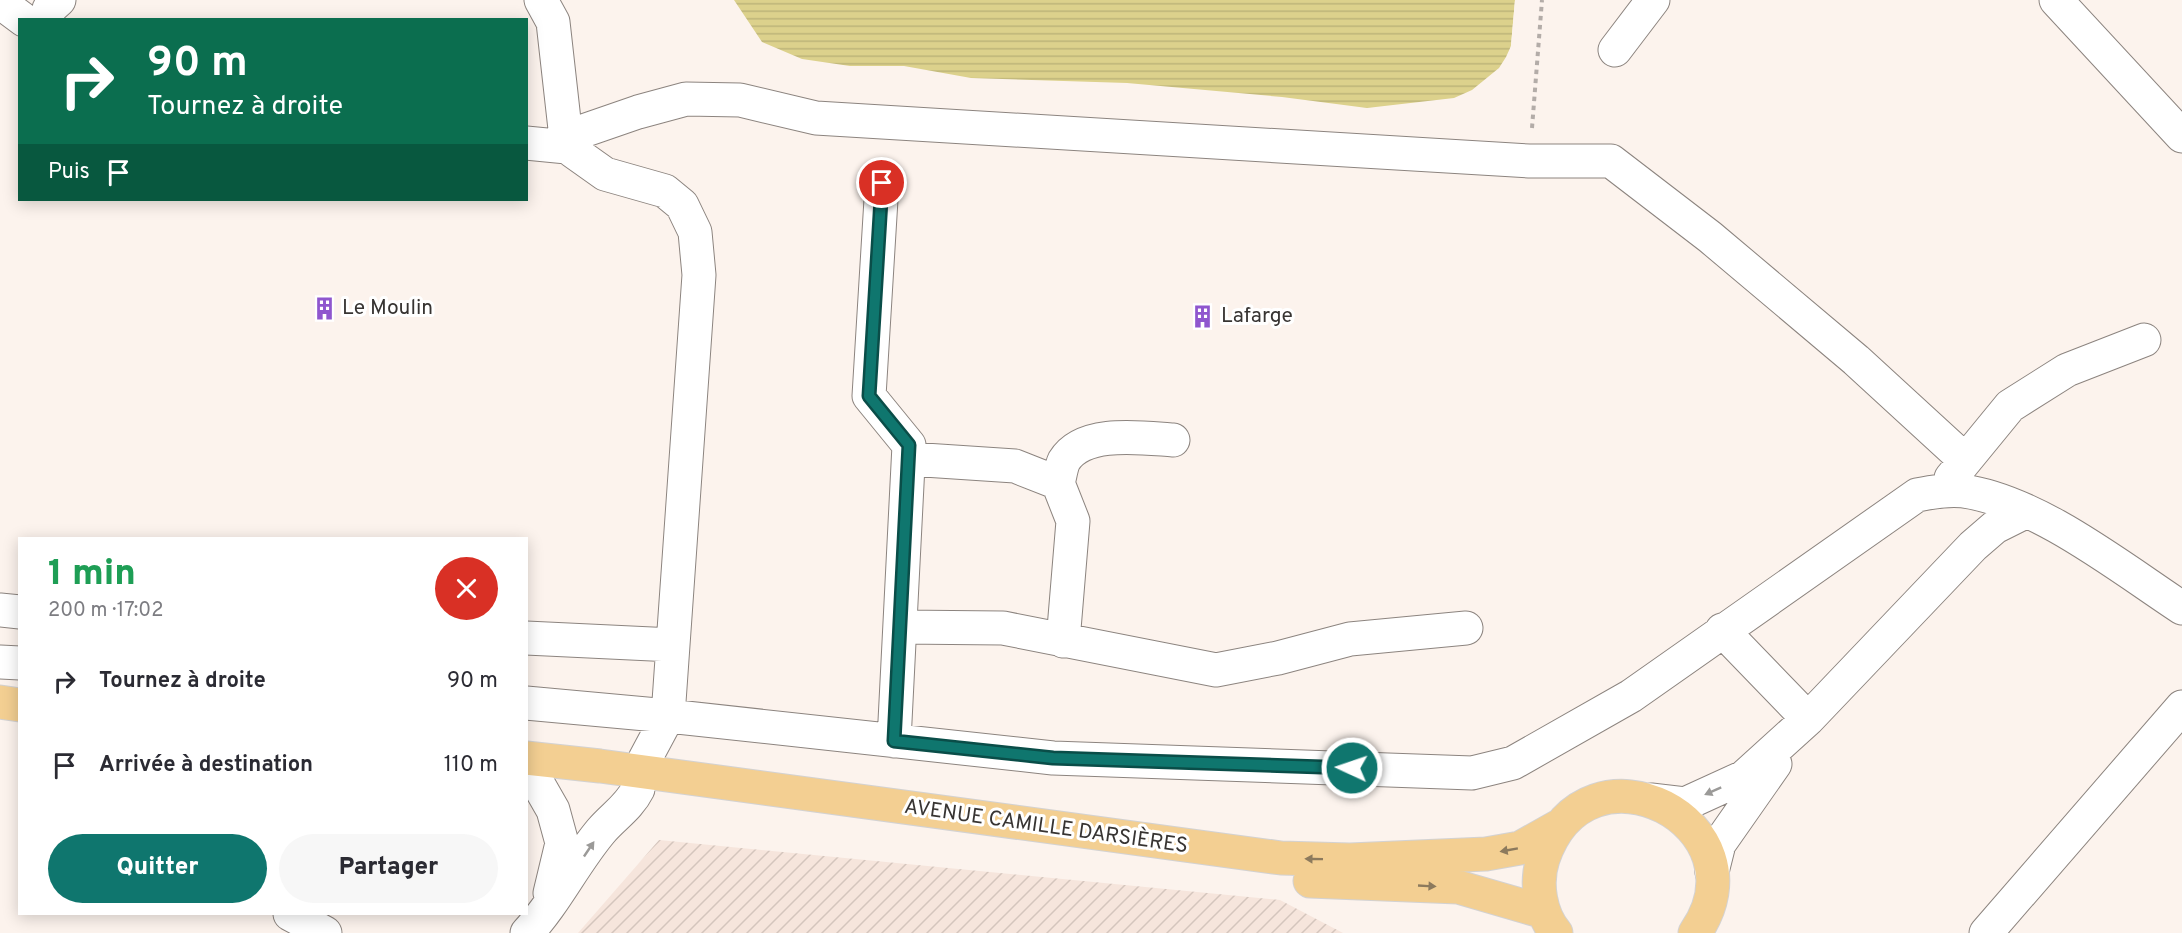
<!DOCTYPE html>
<html lang="fr">
<head>
<meta charset="utf-8">
<style>
  :root { --surface:#fff; --page:#f7f7f7; --text:#2b2b33; --muted:#7c7c81; --accent:#0f766e }
  body { margin:0; font-family:Overpass,sans-serif; background:var(--page); color:var(--text); height:100vh; display:flex; flex-direction:column; font-size:22px; white-space:nowrap }
  * { box-sizing:border-box; margin:0 }
  p { font-size:20px; color:var(--muted) }
  .icon { flex:none; width:33px; height:33px; fill:none; stroke:currentColor; stroke-width:2; stroke-linecap:round; stroke-linejoin:round }
  .map { position:relative; flex:1; overflow:hidden }
  .side { position:absolute; left:18px; top:537px; width:510px; height:378px; display:flex; flex-direction:column; background:var(--surface); border-radius:0px; box-shadow:0 3px 15px #0003 }
  .side>* { flex:none }
  .hud { position:absolute; left:18px; top:18px; width:510px; height:183px; border-radius:0px; box-shadow:0 3px 15px #0003; background:#0b6e4f; color:#fff; overflow:hidden }
  .pin { position:absolute; display:grid; place-items:center; width:51px; height:51px; color:#fff; margin:-26px; border:3px solid #fff; border-radius:50%; box-shadow:0 2px 6px #0007 }
  .me { position:absolute; width:66px; margin:-33px; rotate:273deg; stroke-linejoin:round; filter:drop-shadow(0 0 4px #0008) }
  .turn { display:flex; align-items:center; gap:21px; height:126px; padding:0 30px; font-size:27px }
  .turn .icon { width:78px; height:78px; stroke-width:2.5 }
  .turn b { display:block; font-size:42px; line-height:51px }
  .then { display:flex; align-items:center; height:57px; padding:0 30px; background:#0003; gap:12px; font-size:22px }
  .round { display:grid; place-items:center; flex:none; width:63px; height:63px; border-radius:32px; background:var(--page) }
  .summary { display:flex; align-items:center; justify-content:space-between; height:102px; padding:0 30px }
  h1 { font-size:36px; font-weight:800; line-height:45px; color:#1e9e55 }
  .primary-button { display:flex; gap:12px; margin-top:auto; padding:12px 30px }
  .primary-button a { flex:1; height:69px; border-radius:36px; background:var(--accent); color:#fff; font-size:24px; font-weight:800; line-height:69px; text-align:center }
  .primary-button a+a { background:var(--page); color:var(--text) }
  ul { padding:0; list-style:none }
  li { display:flex; align-items:center; gap:18px; height:84px; padding:0 30px }
  li div { flex:1 }
  li b { display:block; font-size:22px }
  li em { font-style:normal }
  .map>svg:first-child { display:block }
</style>
</head>
<body>
<div class="map">
<svg width="2182" height="933" viewBox="0 0 2182 933">
  <defs>
    <pattern id="industrial-furrows" width="10" height="10" patternUnits="userSpaceOnUse" patternTransform="scale(1.5)"><rect width="10" height="10" fill="#f6e5dc"/><path d="M-1 1l2-2M0 10L10 0M9 11l2-2" fill="none" stroke="#d4c5bd"/></pattern>
    <pattern id="water-rules" width="6" height="5" patternUnits="userSpaceOnUse" patternTransform="scale(1.5)"><rect width="6" height="5" fill="#dcd18c"/><path d="M0 2.5h6" fill="none" stroke="#bdb479"/></pattern>
  </defs>
  <rect width="100%" height="100%" fill="#fcf3ed"/>
  <path fill="url(#industrial-furrows)" d="M659 840 1280 900 1343 933H578Z"/>
  <path fill="url(#water-rules)" d="M734 0H1515L1511 46 1506 57 1499 68 1472 90 1454 98 1367 108 1282 97 1127 83 971 78 904 66H850L802 59 762 42Z"/>
  <path fill="#fcf3ed" d="M1515 0H1518L1514 46 1510 56Z"/>
  <g fill="none" stroke-linecap="round" stroke-linejoin="round">
    <defs>
      <path id="minor" d="M541 0 553 22 567 147
        M2056 0 2182 136
        M0 2 24 20
        M47 20 49 9 59 0
        M1615 50 1653 0
        M526 143 567 147 605 174 665 191 682 205 695 232 699 275 668 716 645 759 644 772
        M567 147 583 131 638 112 686 99 740 100 816 118 1529 161H1611L1710 237 1856 360 1965 460
        M882 183 869 396 909 445 894 741
        M909 459 1015 466 1058 483 1073 521 1063 641
        M1951 478 2010 406 2067 370 2144 340
        M1058 483C1060 477 1061 467 1064 461 1083 429 1143 438 1173 440
        M0 610 20 612
        M900 627 1003 628 1216 670 1278 658 1350 639 1466 628
        M1722 630 1808 719
        M526 638 673 645
        M0 662 20 663
        M526 703 668 716 1053 758 1472 773 1513 763 1631 696 1917 495C1932 492 1948 489 1963 491 2037 501 2121 568 2182 608
        M533 775 553 810 562 843 550 893
        M1651 800 1685 804 1744 777 1808 719 1973 546 1995 527 2025 512
        M1712 872 1719 844 1775 764
        M290 914 325 933
        M527 933C556 902 574 863 601 831 614 816 629 807 638 789
        M1986 933 2182 707"/>
      <path id="major" d="M0 702 20 705
        M526 758 600 766 1281 858 1350 860 1486 854 1520 848 1561 825
        M1310 881 1458 887 1544 912
        M1556 933C1540 914 1535 883 1543 859 1587 729 1770 825 1695 933"/>
    </defs>
    <use href="#minor" stroke="#8c847f" stroke-width="35"/>
    <use href="#major" stroke="#d3d2d2" stroke-width="35"/>
    <path stroke="#b3aca8" stroke-width="4" stroke-dasharray="4.5 4.5" stroke-linecap="butt" d="M1532 128 1542 0"/>
    <use href="#minor" stroke="#fff" stroke-width="33"/>
    <use href="#major" stroke="#f3cf92" stroke-width="33"/>
  </g>
  <defs><path id="oneway-solid" d="M-6-.8H1V-3.2L6.5 0L1 3.2V.8H-6Z" transform="scale(1.5)"/></defs>
  <g fill="#9b9a98">
    <use href="#oneway-solid" transform="translate(1713 791) rotate(156)"/>
    <use href="#oneway-solid" transform="translate(589 849) rotate(-56)"/>
  </g>
  <g fill="#8c7a5d">
    <use href="#oneway-solid" transform="translate(1509 850) rotate(170)"/>
    <use href="#oneway-solid" transform="translate(1314 859) rotate(-179)"/>
    <use href="#oneway-solid" transform="translate(1427 886) rotate(3)"/>
  </g>
  <g fill="none" stroke-linecap="round" stroke-linejoin="round">
    <defs>
      <path id="route" d="M882 183 869 396 909 445 894 741 1053 758 1352 768"/>
    </defs>
    <use href="#route" stroke="#0a4d48" stroke-width="15"/>
    <use href="#route" stroke="#0f766e" stroke-width="10"/>
  </g>
  <defs>
    <symbol id="building-bare" viewBox="-9 -9 18 18"><path d="M-4-6H4V6H1V3H-1V6H-4ZM-2.5-4.3h1.7v1.8h-1.7ZM.8-4.3h1.7v1.8H.8ZM-2.5-1h1.7V.8h-1.7ZM.8-1h1.7V.8H.8Z" fill="#8f56ce" stroke="#fff" stroke-width="2.5" paint-order="stroke"/></symbol>
  </defs>
  <g fill-rule="evenodd">
    <use href="#building-bare" x="308" y="292" width="33" height="33"/>
    <use href="#building-bare" x="1186" y="300" width="33" height="33"/>
  </g>
  <g text-anchor="middle" dominant-baseline="central" stroke-width="6" stroke-linejoin="round" paint-order="stroke">
    <g font-size="21" fill="#373432" stroke="#fff" text-anchor="start">
      <text x="342" y="308">Le Moulin</text>
      <text x="1221" y="316">Lafarge</text>
    </g>
    <g font-size="21" fill="#373432" stroke="#fff">
      <text transform="translate(1046 827) rotate(8)">AVENUE CAMILLE DARSIÈRES</text>
    </g>
  </g>
</svg>
<div class="pin" style="left:882px;top:183px;background:#d93025"><svg class="icon" aria-label="arrive" viewBox="0 0 24 24"><path d="M6 21V4h12l-3 4 3 4H6"/></svg></div>
<svg class="me" style="left:1352px;top:768px" viewBox="-20 -20 40 40"><circle r="17" fill="#0f766e" stroke="#fff" stroke-width="3"/><path d="M0-11L8 9 0 5-8 9z" fill="#fff"/></svg>
<div class="hud">
<div class="turn"><svg class="icon" aria-label="right" viewBox="0 0 24 24"><path d="M7 20v-9h11M14 6l5 5-5 5"/></svg><div><b>90 m</b>Tournez à droite</div></div>
<div class="then">Puis<svg class="icon" aria-label="arrive" viewBox="0 0 24 24"><path d="M6 21V4h12l-3 4 3 4H6"/></svg></div>
</div>
<section class="side">
<div class="summary"><div><h1>1 min</h1><p>200 m · 17:02</p></div><a class="round" style="background:#d93025;color:#fff"><svg class="icon" aria-label="close" viewBox="0 0 24 24"><path d="M6 6l12 12M18 6L6 18"/></svg></a></div>
<ul>
<li><svg class="icon" aria-label="right" viewBox="0 0 24 24"><path d="M7 20v-9h11M14 6l5 5-5 5"/></svg><div><b>Tournez à droite</b></div><em>90 m</em></li>
<li><svg class="icon" aria-label="arrive" viewBox="0 0 24 24"><path d="M6 21V4h12l-3 4 3 4H6"/></svg><div><b>Arrivée à destination</b></div><em>110 m</em></li>
</ul>
<div class="primary-button"><a>Quitter</a><a>Partager</a></div>
</section>
</div>
</body>
</html>
